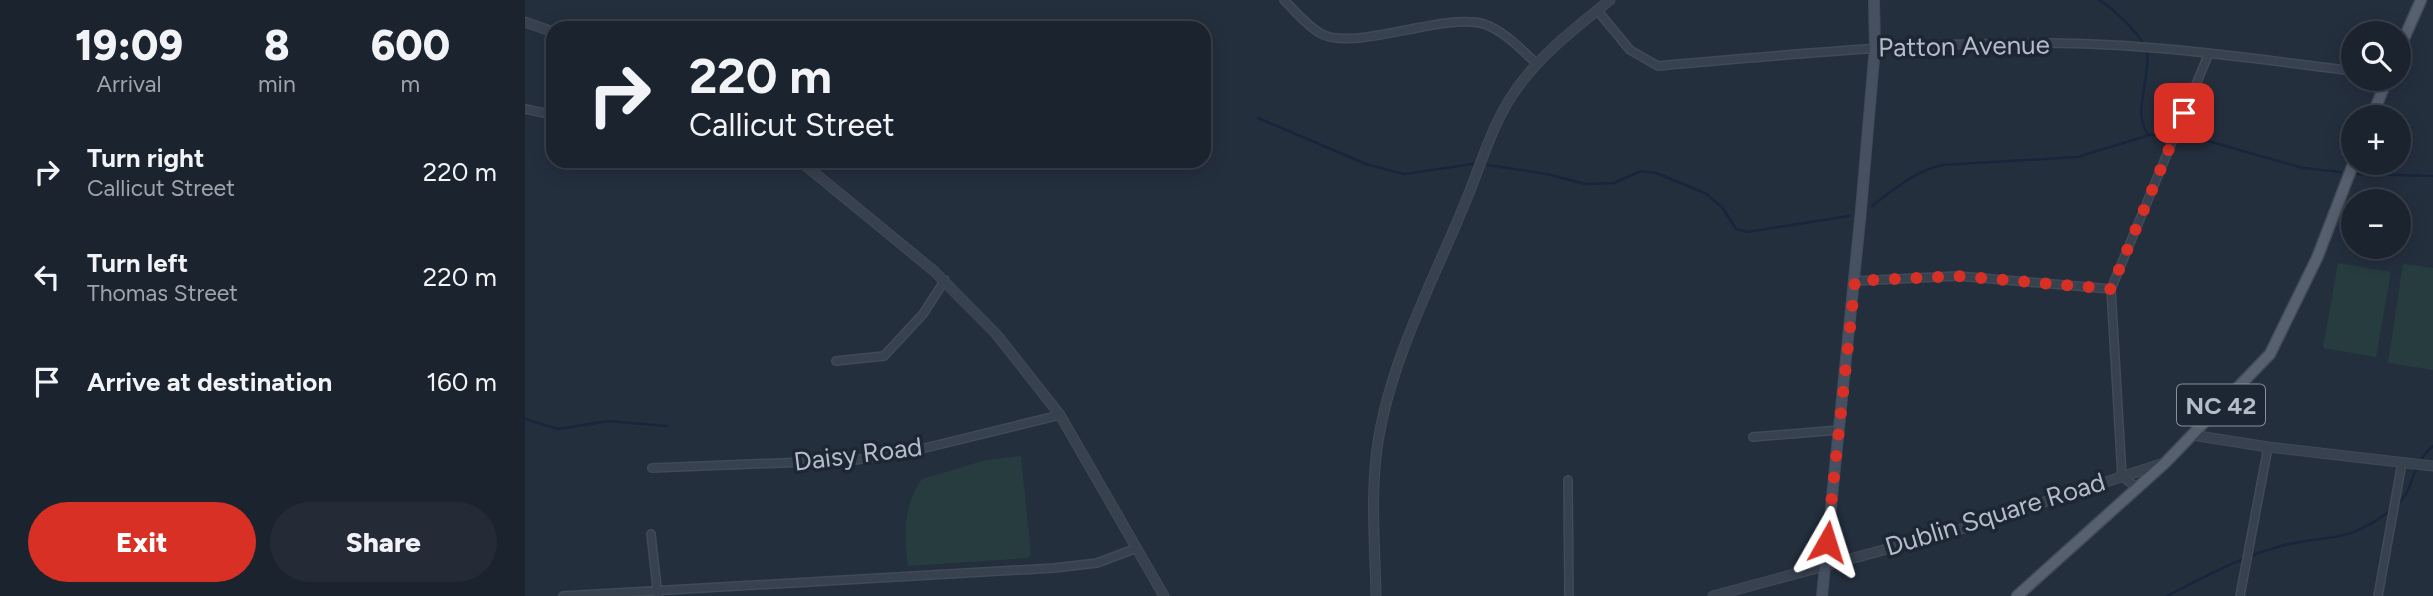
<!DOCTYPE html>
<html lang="en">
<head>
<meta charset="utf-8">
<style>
  :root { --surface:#1b232e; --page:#242b36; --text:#f1f3f6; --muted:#a0a4aa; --line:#39404a; --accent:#d93025 }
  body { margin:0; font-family:Figtree,sans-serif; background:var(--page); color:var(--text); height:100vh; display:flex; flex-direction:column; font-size:26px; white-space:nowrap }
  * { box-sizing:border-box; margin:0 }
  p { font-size:23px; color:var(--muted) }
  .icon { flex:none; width:38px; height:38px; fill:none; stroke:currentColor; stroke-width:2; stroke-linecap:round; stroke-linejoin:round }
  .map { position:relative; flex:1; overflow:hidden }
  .sheet { display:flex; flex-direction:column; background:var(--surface); width:525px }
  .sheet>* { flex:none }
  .guide { position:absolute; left:21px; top:21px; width:665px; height:147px; border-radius:21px; box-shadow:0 4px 18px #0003,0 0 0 2px var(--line); background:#1b232e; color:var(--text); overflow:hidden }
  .tools { position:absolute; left:1816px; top:21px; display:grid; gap:14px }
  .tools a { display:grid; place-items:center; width:70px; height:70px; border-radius:50%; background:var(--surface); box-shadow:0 4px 18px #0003,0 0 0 2px var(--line); font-size:35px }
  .pin { position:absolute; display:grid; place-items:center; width:60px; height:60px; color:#fff; margin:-30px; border-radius:14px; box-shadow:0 4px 10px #0006 }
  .me { position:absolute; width:77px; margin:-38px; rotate:6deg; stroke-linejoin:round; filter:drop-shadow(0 0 5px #0008) }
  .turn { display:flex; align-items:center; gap:24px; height:147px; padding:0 28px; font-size:32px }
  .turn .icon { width:91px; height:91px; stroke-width:2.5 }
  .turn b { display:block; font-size:49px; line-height:60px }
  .eta { display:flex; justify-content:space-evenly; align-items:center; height:119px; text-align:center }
  .eta b { font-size:42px; font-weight:800; line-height:49px }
  .button { display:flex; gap:14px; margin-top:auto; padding:14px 28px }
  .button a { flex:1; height:80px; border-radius:42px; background:var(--accent); color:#fff; font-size:28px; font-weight:800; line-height:80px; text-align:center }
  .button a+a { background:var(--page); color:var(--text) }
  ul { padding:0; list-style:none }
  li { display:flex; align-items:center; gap:21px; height:105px; padding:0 28px }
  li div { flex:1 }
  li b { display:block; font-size:26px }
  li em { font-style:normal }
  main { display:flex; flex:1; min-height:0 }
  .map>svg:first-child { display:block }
</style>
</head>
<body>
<main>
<section class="sheet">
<div class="eta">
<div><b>19:09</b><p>Arrival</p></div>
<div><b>8</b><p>min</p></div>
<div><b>600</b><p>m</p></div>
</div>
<ul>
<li><svg class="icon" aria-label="right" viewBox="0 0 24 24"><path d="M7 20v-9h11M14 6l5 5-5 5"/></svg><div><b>Turn right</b><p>Callicut Street</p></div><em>220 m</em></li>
<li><svg class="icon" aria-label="left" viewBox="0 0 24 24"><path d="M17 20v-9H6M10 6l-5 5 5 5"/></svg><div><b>Turn left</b><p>Thomas Street</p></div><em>220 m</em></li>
<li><svg class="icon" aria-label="arrive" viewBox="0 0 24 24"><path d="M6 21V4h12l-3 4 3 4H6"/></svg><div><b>Arrive at destination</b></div><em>160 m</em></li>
</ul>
<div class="button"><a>Exit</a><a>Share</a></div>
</section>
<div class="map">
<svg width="1908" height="596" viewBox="0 0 1908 596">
  <rect width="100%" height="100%" fill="#242f3e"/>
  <path fill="#263c3f" d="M1813 263 1866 272 1851 357 1798 348Z
    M1878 264 1908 268V370L1863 363Z
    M496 456 506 554 503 558 383 566C379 537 378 504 397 479L461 460Z"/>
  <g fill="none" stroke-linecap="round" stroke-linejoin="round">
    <path stroke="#17263c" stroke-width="2.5" d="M1574 0C1588 8 1619 37 1622 53 1626 77 1606 115 1624 135
      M733 118 841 164 879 174 948 164
      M1658 134 1778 168 1816 172
      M963 165 1022 174 1060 184 1089 183 1116 171 1131 173 1180 193 1197 207 1211 229 1222 232 1324 216
      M1832 174 1908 176
      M1347 206C1370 188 1389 172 1417 165L1553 157 1624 135 1647 132
      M0 419 33 429 83 421 142 426
      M1642 596C1679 577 1719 555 1760 545 1809 534 1820 544 1865 511 1893 491 1882 468 1908 446"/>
    <defs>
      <path id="minor" d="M759 0C770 11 781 25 795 33 828 53 918 12 959 24 979 31 996 49 1011 63
        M1072 10 1105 50 1133 66C1259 55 1384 43 1511 43 1617 42 1724 58 1829 71
        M0 109 28 115
        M258 161H259
        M1330 281 1433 276 1586 289
        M311 361 359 356 398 314 420 280
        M1228 437 1314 430
        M127 468 330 460 392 450 535 415
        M1043 480 1044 596
        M1612 488 1597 476 1586 289 1684 53
        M126 534 133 596
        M38 596 529 568 572 563 612 548
        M1715 596 1743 447
        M1853 596 1877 463"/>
      <path id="tertiary" d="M0 22 28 32
        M275 161 409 271 472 335 535 415 639 596
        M1667 435 1743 447 1908 466
        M851 596C850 545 845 493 853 442 866 359 909 279 940 203 956 165 968 120 993 87 1018 52 1052 27 1085 0
        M1188 596 1436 529 1639 463"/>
      <path id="secondary" d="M1297 596 1336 210 1350 47 1349 0"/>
      <path id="primary" d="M1874 50 1896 0
        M1847 117 1862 79
        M1492 596 1640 463 1745 354 1792 258 1829 162"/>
    </defs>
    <use href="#minor" stroke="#414a57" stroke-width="10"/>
    <use href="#tertiary" stroke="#414a57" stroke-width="11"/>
    <use href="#secondary" stroke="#414a57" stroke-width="12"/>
    <use href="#primary" stroke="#414a57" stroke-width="13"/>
    <use href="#minor" stroke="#38414e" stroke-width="7"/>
    <use href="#tertiary" stroke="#38414e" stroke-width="9"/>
    <use href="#secondary" stroke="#465061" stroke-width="10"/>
    <use href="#primary" stroke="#56606e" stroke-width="10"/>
  </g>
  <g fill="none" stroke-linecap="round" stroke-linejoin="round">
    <path stroke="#d93025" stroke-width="12" stroke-dasharray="0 21.6" d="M1302 542 1330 281 1433 276 1586 289 1659 113"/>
  </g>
  <g text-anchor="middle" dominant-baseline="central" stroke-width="7" stroke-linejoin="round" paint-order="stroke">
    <rect fill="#1d2633" stroke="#878f9c" stroke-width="2" x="1652" y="384.5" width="88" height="41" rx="5"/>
    <g font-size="24" font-weight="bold" fill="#b4bcc9">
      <text x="1696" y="405">NC 42</text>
    </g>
    <g font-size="26" fill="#b4bcc9" stroke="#1d2633">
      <text transform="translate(1439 46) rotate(-1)">Patton Avenue</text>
      <text transform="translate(333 454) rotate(-7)">Daisy Road</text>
      <text transform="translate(1470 514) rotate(-17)">Dublin Square Road</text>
    </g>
  </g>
</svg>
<div class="tools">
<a><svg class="icon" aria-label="search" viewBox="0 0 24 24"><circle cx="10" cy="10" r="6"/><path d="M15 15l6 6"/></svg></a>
<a>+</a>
<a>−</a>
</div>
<div class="pin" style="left:1659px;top:113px;background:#d93025"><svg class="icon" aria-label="arrive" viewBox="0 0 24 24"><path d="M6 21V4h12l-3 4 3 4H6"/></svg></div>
<svg class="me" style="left:1302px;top:542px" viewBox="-20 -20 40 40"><path d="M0-17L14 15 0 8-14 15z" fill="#d93025" stroke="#fff" stroke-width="4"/></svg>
<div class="guide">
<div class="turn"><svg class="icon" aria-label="right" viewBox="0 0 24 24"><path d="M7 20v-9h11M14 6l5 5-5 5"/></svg><div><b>220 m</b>Callicut Street</div></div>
</div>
</div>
</main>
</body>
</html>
